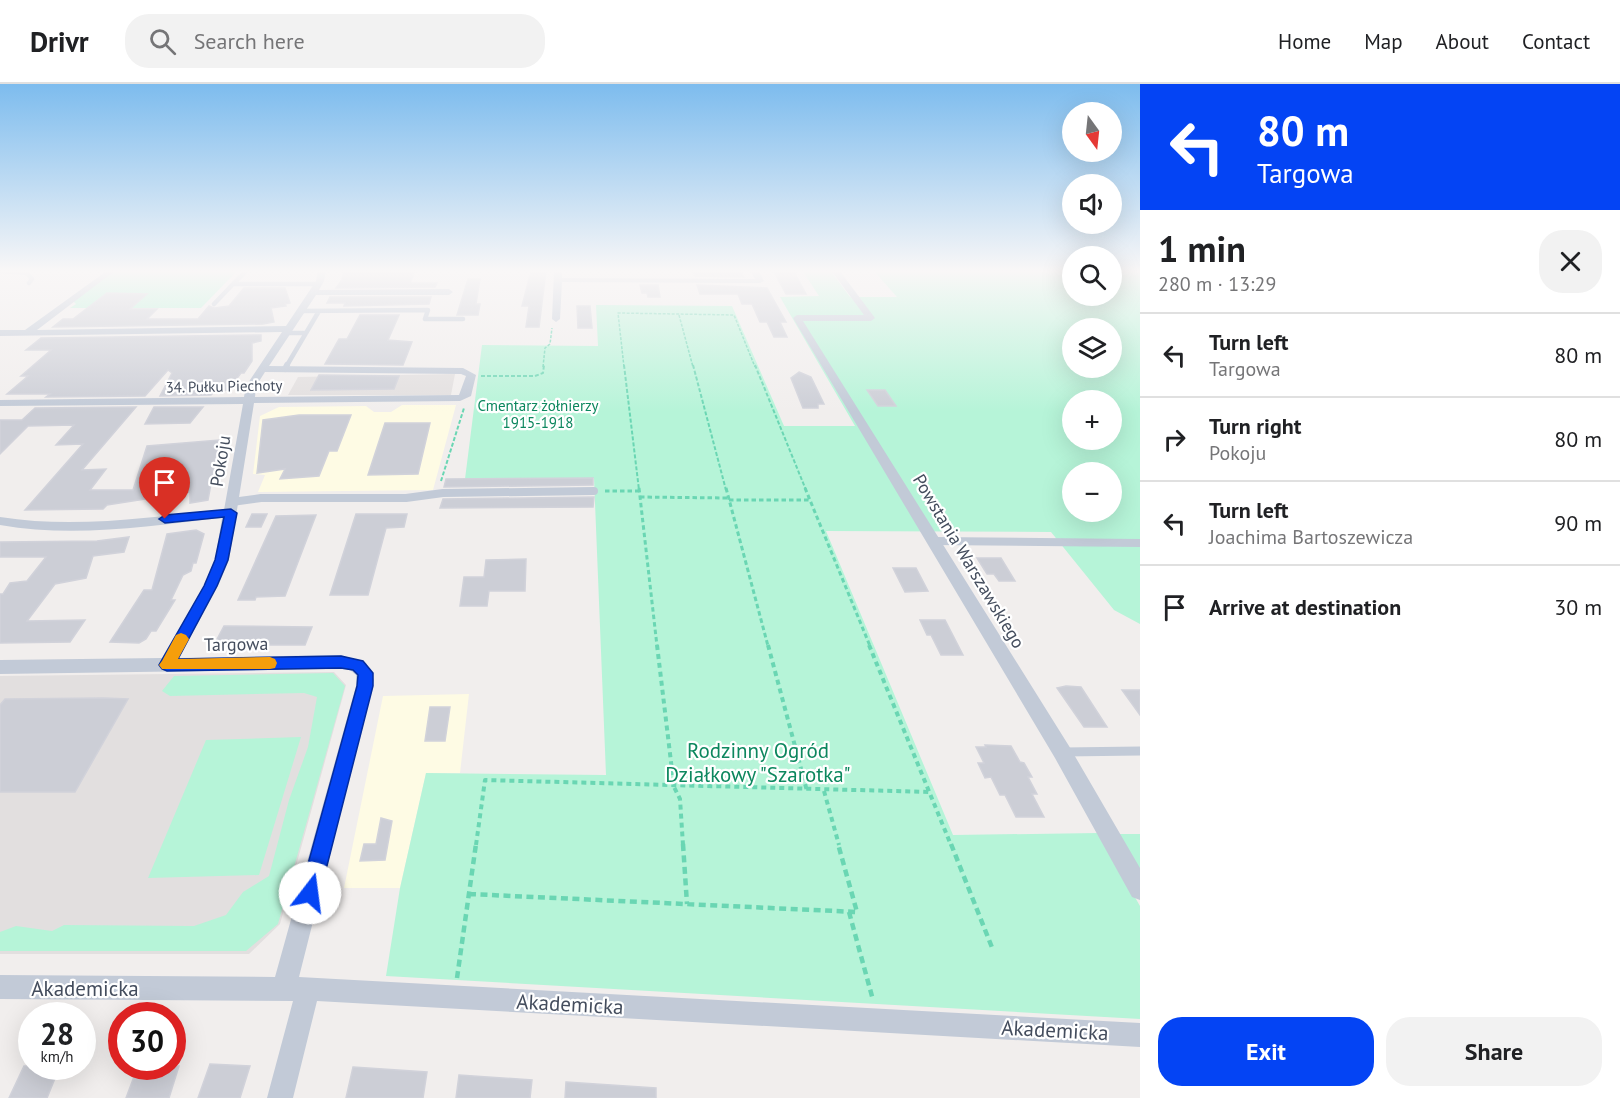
<!DOCTYPE html>
<html lang="en">
<head>
<meta charset="utf-8">
<style>
  :root { --surface:#fff; --page:#f2f2f2; --text:#202124; --muted:#757577; --line:#e0e0e0; --accent:#0444f4 }
  body { margin:0; font-family:"PT Sans",sans-serif; background:var(--page); color:var(--text); height:100vh; display:flex; flex-direction:column; font-size:22px; white-space:nowrap }
  * { box-sizing:border-box; margin:0 }
  p { font-size:20px; color:var(--muted) }
  .icon { flex:none; width:33px; height:33px; fill:none; stroke:currentColor; stroke-width:2; stroke-linecap:round; stroke-linejoin:round }
  .map { position:relative; flex:1; overflow:hidden }
  .sheet { display:flex; flex-direction:column; background:var(--surface); width:480px }
  .sheet>* { flex:none }
  .guide { background:#0444f4; color:#fff; overflow:hidden }
  .needle { width:39px; rotate:165deg }
  .buttons { position:absolute; left:1062px; top:18px; display:grid; gap:12px }
  .buttons a { display:grid; place-items:center; width:60px; height:60px; border-radius:50%; background:var(--surface); box-shadow:0 6px 24px #0002; font-size:30px }
  .speed { position:absolute; left:18px; top:918px; display:flex; gap:12px; font-size:30px; font-weight:700; text-align:center }
  .speed>* { display:grid; place-content:center; width:78px; height:78px; border-radius:50%; background:var(--surface); box-shadow:0 6px 24px #0002; line-height:1 }
  .speed small { font-size:15px; font-weight:400 }
  .speed .limit { border:9px solid #d22; background:#fff; color:#111 }
  .pin { position:absolute; display:grid; place-items:center; width:51px; height:51px; color:#fff; margin:-62px -26px; border-radius:50% 50% 50% 0; rotate:-45deg; box-shadow:0 0 6px #0007 }
  .pin .icon { rotate:45deg }
  .me { position:absolute; width:66px; margin:-33px; rotate:15deg; stroke-linejoin:round; filter:drop-shadow(0 0 4px #0008) }
  .turn { display:flex; align-items:center; gap:21px; height:126px; padding:0 18px; font-size:27px }
  .turn .icon { width:78px; height:78px; stroke-width:2.5 }
  .turn b { display:block; font-size:42px; line-height:51px }
  .round { display:grid; place-items:center; flex:none; width:63px; height:63px; border-radius:24px; background:var(--page) }
  .summary { display:flex; align-items:center; justify-content:space-between; height:102px; padding:0 18px }
  h1 { font-size:36px; font-weight:800; line-height:45px }
  .action { display:flex; gap:12px; margin-top:auto; padding:12px 18px }
  .action a { flex:1; height:69px; border-radius:24px; background:var(--accent); color:#fff; font-size:24px; font-weight:800; line-height:69px; text-align:center }
  .action a+a { background:var(--page); color:var(--text) }
  ul { padding:0; list-style:none }
  li { display:flex; align-items:center; gap:18px; height:84px; padding:0 18px; border-top:2px solid var(--line) }
  li div { flex:1 }
  li b { display:block; font-size:22px }
  li em { font-style:normal }
  header { display:flex; align-items:center; gap:36px; box-sizing:border-box; height:84px; padding:0 30px; background:var(--surface); border-bottom:2px solid var(--line) }
  header strong { font-size:28px }
  nav { display:flex; gap:33px; margin-inline-start:auto; font-size:21px }
  .search { width:420px; height:54px; background:var(--page); display:flex; align-items:center; gap:15px; box-sizing:border-box; padding:0 21px; border-radius:24px; color:var(--muted); font-size:22px }
  main { display:flex; flex:1; min-height:0 }
  .map>svg:first-child { display:block }
</style>
</head>
<body>
<header>
<strong>Drivr</strong>
<div class="search"><svg class="icon" aria-label="search" viewBox="0 0 24 24"><circle cx="10" cy="10" r="6"/><path d="M15 15l6 6"/></svg>Search here</div>
<nav><a>Home</a><a>Map</a><a>About</a><a>Contact</a></nav>
</header>
<main>
<div class="map">
<svg width="1140" height="1014" viewBox="0 0 1140 1014">
  <rect width="100%" height="100%" fill="#f1eeed"/>
  <path fill="#fefbe4" d="M402 321H456L433 406 258 408 265 391 253 390 260 332 279 323 366 322 374 328H391Z
    M469 610 460 689H426L400 804H344L383 612Z"/>
  <path fill="#e2dfdf" d="M455 290 451 311H288L298 293Z
    M334 588 346 601 280 840 249 870H0V592Z"/>
  <path fill="#b6f4d8" fill-rule="evenodd" d="M115 186H238L201 224H70L76 220 73 217Z
    M802 186H830L850 213H897L873 186H1072V212H1112V186H1140V540L1114 526 1051 448 826 447 953 751 1098 749 1140 822V935L386 892 400 804 426 689 606 691 594 394 465 395 482 261 598 262 596 221 732 222 784 342H855L780 213 819 212ZM1072 244H1112V284H1072ZM1072 316H1112V356H1072ZM1072 388H1112V428H1072Z
    M333 589 345 602 278 840 246 867H0V848L16 842 52 847 64 841 194 842 226 831 243 808 269 792 289 716 308 663 317 613 304 609 170 612 162 607 174 592Z
    M301 653 259 791 148 794 206 656Z
    M1115 750H1140V792Z"/>
  <path fill="#ccced6" stroke="#d1d2da" stroke-width="1.5" d="M370 186 415 187 410 199H437L435 203 336 204 342 196 343 189Z
    M692 186H740L744 193 695 192Z
    M773 186H793L806 210H786Z
    M531 187H546L539 243H526L529 222H522Z
    M468 195H480L476 220H480L478 231H457Z
    M640 201H658L660 213H648L647 209H642Z
    M697 201 767 204 786 238H780L787 253H774L767 238H760L752 220H742L738 210H700Z
    M244 204H285L290 219 285 220 286 222 271 224 274 238 263 240 53 243 63 235H73L107 209 147 210 130 225H157L147 235H198L209 222 214 224 229 222Z
    M330 213H431L429 220 344 222 345 219H327Z
    M577 222H590L592 244H578Z
    M360 231H399L388 256 412 258 403 281 325 280 339 255H347Z
    M261 251V257L252 259V277L244 289H241L228 306 214 308 211 311 160 312 172 289 168 286 145 312 46 313 50 310H7L28 292H21L51 266H26L41 254Z
    M799 288 811 293 824 320H818V324H803L791 294Z
    M319 291 399 292 394 305 311 306Z
    M867 306H885L896 322H878Z
    M136 323 82 386 106 385 90 406H133L147 362 219 356 208 416 190 419V408L107 421 103 425 25 426 83 360 56 361 74 341 28 342 0 370V336H22L35 324Z
    M154 323H203L190 339 145 340Z
    M299 331H351L337 367H329L319 392 280 395 285 385 257 389 263 336Z
    M385 339H430L418 390 368 391Z
    M593 394V401L444 403 446 395Z
    M594 413 593 423 440 424 443 415Z
    M252 430H267L261 443H246Z
    M356 430H407L404 443 386 444 368 511H330Z
    M316 431 285 512 256 513 255 516H238L276 432Z
    M196 446 204 450 196 479H193L191 487 183 491 171 516H175L156 547H151L146 555 139 559 110 558 144 506H152L167 450Z
    M129 453 124 468 93 472 86 494 55 500 27 537 85 536 70 558 0 559V510H3L10 499 27 497 46 473H0V458L97 457Z
    M977 474H1001L1015 497H999L994 490H987Z
    M526 475 525 507H489L487 522H460L464 493H484L486 476Z
    M893 484H916L928 507 905 508Z
    M920 536H945L963 571H941L931 551H927Z
    M224 542 312 543 305 561H214Z
    M1066 602 1081 603 1107 643H1084L1057 604Z
    M1122 606H1140V631Z
    M5 615 104 614 128 615 75 708H0V621Z
    M430 623H450L445 657H425Z
    M985 661 1011 662 1020 678 1024 679 1032 693H1028L1037 710H1032L1044 733H1016L1005 711H1000L991 693 985 694 978 679H984L976 663H986Z
    M381 734 392 737 385 776 360 777 364 760H376Z
    M210 980 250 982 240 1014H198Z
    M24 982H60L47 1014H9Z
    M138 982H179L169 1014H126Z
    M353 983 427 988 423 1014H346Z
    M459 991 532 996 530 1014H456Z
    M566 998 656 1004V1014H565Z"/>
  <g fill="none" stroke-linecap="round" stroke-linejoin="round">
    <path stroke="#6ad6b3" stroke-width="1.5" stroke-dasharray="3 1.5" stroke-linecap="butt" d="M679 231 693 283
      M543 283 545 264 550 260 552 244
      M624 283 618 229 734 231 755 283"/>
    <path stroke="#6ad6b3" stroke-width="2" stroke-dasharray="4 2" stroke-linecap="butt" d="M624 281 639 406
      M693 281 726 406
      M755 281 806 406
      M481 292H535L543 289 544 281
      M441 397 464 324"/>
    <path stroke="#6ad6b3" stroke-width="3" stroke-dasharray="4.5 3" stroke-linecap="butt" d="M639 404 657 562
      M726 404 768 562
      M805 404 870 562
      M605 407H639
      M640 413 728 414
      M729 416H810"/>
    <path stroke="#6ad6b3" stroke-width="4" stroke-dasharray="5 4" stroke-linecap="butt" d="M657 561 674 703 680 715 683 761
      M768 561 807 707
      M869 561 951 761
      M824 707 839 761
      M476 761 485 696 930 708"/>
    <path stroke="#6ad6b3" stroke-width="4.5" stroke-dasharray="7 4.5" stroke-linecap="butt" d="M683 760 687 820
      M951 760 993 866
      M469 810 857 828 838 760
      M849 828 873 916
      M457 894 476 760"/>
    <path stroke="#c2cad7" stroke-width="4.5" d="M0 187 27 189 32 195 29 199
      M233 200 247 186
      M214 220 233 200H317
      M301 227 428 226 425 235H463
      M285 249H306
      M286 283 319 227"/>
    <path stroke="#c2cad7" stroke-width="6" d="M285 285 287 281"/>
    <path stroke="#c2cad7" stroke-width="8" d="M232 418 261 414H406L443 409 594 407
      M934 457 1140 459"/>
    <path stroke="#c2cad7" stroke-width="9" d="M1064 668 1140 667"/>
    <path fill="#c2cad7" fill-rule="evenodd" d="M108 186H116L37 246 286 242 316 197 318 186H326L324 197 319 206 449 205 453 208 449 211H316L269 282 463 284 476 291 471 312 460 317 254 319 229 476 218 502 179 574 341 571 366 579 374 596 299 893 1140 939V963L317 917 293 1014H267L293 917 0 915V891L275 893 356 602V591L350 586 341 585 0 590V576L162 574 204 502 215 476 222 434C147 442 75 454 0 441V433C75 445 149 433 224 426L243 320 0 322V316L244 313 246 302 282 248 0 252V246H25ZM265 288 461 290 466 292 459 311 255 313 256 302Z
      M558 186 562 188V194L755 195 750 186H758L764 197 760 199 562 198 560 235 556 238 552 235 554 188Z
      M831 186H839L875 234 871 237H803L1069 662 1140 784V816L1132 813 1055 674 793 234 797 231H864Z"/>
  </g>
  <linearGradient id="sky" x2="0" y2="1"><stop stop-color="#7dbcee"/><stop offset="0.57" stop-color="#f9f7f7"/><stop offset="1" stop-color="#f9f7f7" stop-opacity="0"/></linearGradient>
  <rect width="1140" height="328" fill="url(#sky)"/>
  <path fill="#0444f4" stroke="#032c9f" stroke-width="1.5" d="M231 425 237 429 228 476 217 502 178 575 341 572 363 577 373 589V602L320 809 317 816 310 819 303 816 300 809 357 602 358 591 353 586 341 584 167 587 162 585 159 581 204 502 215 476 224 433 165 439 159 435 165 431Z"/>
  <path fill="#f59e0b" d="M181 549 186 551 189 555 178 575 270 573 275 575 277 579 275 584 270 585H162L159 581 162 577 176 551Z"/>
  <g text-anchor="middle" dominant-baseline="central" stroke-width="4.5" stroke-linejoin="round" paint-order="stroke">
    <g font-size="15" fill="#444d5d" stroke="#fff">
      <text transform="translate(224 302) rotate(-1)">34. Pułku Piechoty</text>
    </g>
    <g font-size="15" fill="#0c875e" stroke="#fff">
      <text x="538" y="321">Cmentarz żołnierzy<tspan x="538" dy="17">1915-1918</tspan></text>
    </g>
    <g font-size="18" fill="#444d5d" stroke="#fff">
      <text transform="translate(220 377) rotate(-81)">Pokoju</text>
      <text transform="translate(969 477) rotate(59)">Powstania Warszawskiego</text>
      <text transform="translate(236 560) rotate(-1)">Targowa</text>
    </g>
    <g font-size="21" fill="#0c875e" stroke="#fff">
      <text x="758" y="666">Rodzinny Ogród<tspan x="758" dy="24">Działkowy "Szarotka"</tspan></text>
    </g>
    <g font-size="21" fill="#444d5d" stroke="#fff">
      <text x="85" y="904">Akademicka</text>
      <text transform="translate(570 920) rotate(3)">Akademicka</text>
      <text transform="translate(1055 946) rotate(3)">Akademicka</text>
    </g>
  </g>
</svg>
<div class="buttons">
<a><svg class="needle" viewBox="-14 -14 28 28"><path d="M0-13l5 13h-10z" fill="#e53935"/><path d="M0 13l5-13h-10z" fill="#757577"/></svg></a>
<a><svg class="icon" aria-label="sound" viewBox="0 0 24 24"><path d="M4 9h4l5-4v14l-5-4H4zM17 9q2 3 0 6"/></svg></a>
<a><svg class="icon" aria-label="search" viewBox="0 0 24 24"><circle cx="10" cy="10" r="6"/><path d="M15 15l6 6"/></svg></a>
<a><svg class="icon" aria-label="layers" viewBox="0 0 24 24"><path d="M12 4l9 5-9 5-9-5zM3 14l9 5 9-5"/></svg></a>
<a>+</a>
<a>−</a>
</div>
<div class="speed"><div>28<small>km/h</small></div><div class="limit">30</div></div>
<div class="pin" style="left:165px;top:435px;background:#d93025"><svg class="icon" aria-label="arrive" viewBox="0 0 24 24"><path d="M6 21V4h12l-3 4 3 4H6"/></svg></div>
<svg class="me" style="left:310px;top:809px" viewBox="-20 -20 40 40"><circle r="19" fill="#fff"/><path d="M0-13L10 11 0 6-10 11z" fill="#0444f4"/></svg>
</div>
<section class="sheet">
<div class="guide">
<div class="turn"><svg class="icon" aria-label="left" viewBox="0 0 24 24"><path d="M17 20v-9H6M10 6l-5 5 5 5"/></svg><div><b>80 m</b>Targowa</div></div>
</div>
<div class="summary"><div><h1>1 min</h1><p>280 m · 13:29</p></div><a class="round"><svg class="icon" aria-label="close" viewBox="0 0 24 24"><path d="M6 6l12 12M18 6L6 18"/></svg></a></div>
<ul>
<li><svg class="icon" aria-label="left" viewBox="0 0 24 24"><path d="M17 20v-9H6M10 6l-5 5 5 5"/></svg><div><b>Turn left</b><p>Targowa</p></div><em>80 m</em></li>
<li><svg class="icon" aria-label="right" viewBox="0 0 24 24"><path d="M7 20v-9h11M14 6l5 5-5 5"/></svg><div><b>Turn right</b><p>Pokoju</p></div><em>80 m</em></li>
<li><svg class="icon" aria-label="left" viewBox="0 0 24 24"><path d="M17 20v-9H6M10 6l-5 5 5 5"/></svg><div><b>Turn left</b><p>Joachima Bartoszewicza</p></div><em>90 m</em></li>
<li><svg class="icon" aria-label="arrive" viewBox="0 0 24 24"><path d="M6 21V4h12l-3 4 3 4H6"/></svg><div><b>Arrive at destination</b></div><em>30 m</em></li>
</ul>
<div class="action"><a>Exit</a><a>Share</a></div>
</section>
</main>
</body>
</html>
